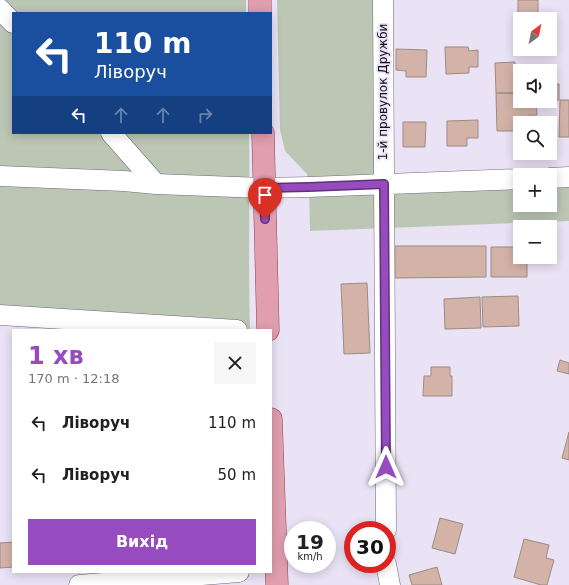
<!DOCTYPE html>
<html lang="uk">
<head>
<meta charset="utf-8">
<style>
  :root { --surface:#fff; --page:#f6f6f6; --text:#202124; --muted:#757577; --accent:#964cbe }
  body { margin:0; font-family:"DejaVu Sans",sans-serif; background:var(--page); color:var(--text); height:100vh; display:flex; flex-direction:column; font-size:15px; white-space:nowrap }
  * { box-sizing:border-box; margin:0 }
  p { font-size:13px; color:var(--muted) }
  .icon { flex:none; width:22px; height:22px; fill:none; stroke:currentColor; stroke-width:2; stroke-linecap:round; stroke-linejoin:round }
  .map { position:relative; flex:1; overflow:hidden }
  .panel { position:absolute; left:12px; top:329px; width:260px; height:244px; display:flex; flex-direction:column; background:var(--surface); border-radius:0px; box-shadow:0 2px 10px #0003 }
  .panel>* { flex:none }
  .hud { position:absolute; left:12px; top:12px; width:260px; height:122px; border-radius:0px; box-shadow:0 2px 10px #0003; background:#1a4fa0; color:#fff; overflow:hidden }
  .needle { width:26px; rotate:32deg }
  .fabs { position:absolute; left:513px; top:12px; display:grid; gap:8px }
  .fabs a { display:grid; place-items:center; width:44px; height:44px; border-radius:0px; background:var(--surface); box-shadow:0 2px 10px #0003; font-size:20px }
  .speed { position:absolute; left:284px; top:521px; display:flex; gap:8px; font-size:20px; font-weight:700; text-align:center }
  .speed>* { display:grid; place-content:center; width:52px; height:52px; border-radius:50%; background:var(--surface); box-shadow:0 2px 10px #0003; line-height:1 }
  .speed small { font-size:10px; font-weight:400 }
  .speed .limit { border:6px solid #d22; background:#fff; color:#111 }
  .pin { position:absolute; display:grid; place-items:center; width:34px; height:34px; color:#fff; margin:-41px -17px; border-radius:50% 50% 50% 0; rotate:-45deg; box-shadow:0 0 4px #0007 }
  .pin .icon { rotate:45deg }
  .me { position:absolute; width:44px; margin:-22px; rotate:0deg; stroke-linejoin:round; filter:drop-shadow(0 0 3px #0008) }
  .turn { display:flex; align-items:center; gap:14px; height:84px; padding:0 16px; font-size:18px }
  .turn .icon { width:52px; height:52px; stroke-width:2.5 }
  .turn b { display:block; font-size:28px; line-height:34px }
  .lanes { display:flex; align-items:center; height:38px; padding:0 16px; background:#0003; justify-content:center; gap:20px; direction:ltr }
  .lanes .off { opacity:.35 }
  .round { display:grid; place-items:center; flex:none; width:42px; height:42px; border-radius:0px; background:var(--page) }
  .head { display:flex; align-items:center; justify-content:space-between; height:68px; padding:0 16px }
  h1 { font-size:24px; font-weight:700; line-height:30px; color:var(--accent) }
  .action { display:flex; gap:8px; margin-top:auto; padding:8px 16px }
  .action a { flex:1; height:46px; border-radius:0px; background:var(--accent); color:#fff; font-size:16px; font-weight:700; line-height:46px; text-align:center }
  ul { padding:0; list-style:none }
  li { display:flex; align-items:center; gap:12px; height:52px; padding:0 16px }
  li div { flex:1 }
  li b { display:block; font-size:15px }
  li em { font-style:normal }
  .map>svg:first-child { display:block }
</style>
</head>
<body>
<div class="map">
<svg width="569" height="585" viewBox="0 0 569 585">
  <rect width="100%" height="100%" fill="#e9e3f5"/>
  <path fill="#bcc6b5" d="M0 0H246V13H13V133H249C250 199 248 264 250 330L0 315Z
    M277 0H383L384 184 520 179V205H550V178L569 177V221L310 231 309 187 307 174 285 151 280 130Z"/>
  <path fill="#d3b3a8" stroke="#9d8a83" d="M518 0H538V17H518Z
    M445 47H468L469 51 478 50V67H469V73L446 74Z
    M396 49 427 50 426 77H406V71L396 70Z
    M515 62 516 93H496L495 63Z
    M550 84H559V100H550Z
    M496 93H520V101H536L537 115H529V123H520V131H497Z
    M560 100H569V137H559Z
    M478 120V138H467V146H447V121Z
    M403 122H426L425 147H403Z
    M395 246H486V277L395 278Z
    M491 247H520V257H527V277H491Z
    M367 283 370 353 344 354 341 284Z
    M518 296 519 326 483 327 482 297Z
    M480 297 481 328 445 329 444 299Z
    M560 360 569 363V374L557 371Z
    M431 367H450V376H452V396H423L424 376H431Z
    M569 432V460L562 458Z
    M440 518 463 524 455 554 432 548Z
    M524 539 549 545 546 558 554 560 547 585H541L514 577Z
    M13 542V567L0 568V543Z
    M437 567 442 585H412L409 575Z"/>
  <g fill="none" stroke-linecap="round" stroke-linejoin="round">
    <defs>
      <path id="minor" d="M383 0 386 530
        M0 9 13 23
        M111 133 156 184 264 188 309 187 520 179
        M0 176 124 181 156 184
        M550 178 569 177
        M0 315 237 330
        M386 564 390 585
        M79 585 239 572"/>
      <path id="major" d="M260 0V13
        M263 133 268 330
        M271 419 277 585"/>
    </defs>
    <use href="#minor" stroke="#6f6979" stroke-width="21"/>
    <use href="#major" stroke="#8a4356" stroke-width="23"/>
    <use href="#minor" stroke="#fff" stroke-width="20"/>
    <use href="#major" stroke="#e09eae" stroke-width="22"/>
  </g>
  <g fill="none" stroke-linecap="round" stroke-linejoin="round">
    <defs>
      <path id="route" d="M265 219 264 188 309 187 384 184 386 467"/>
    </defs>
    <use href="#route" stroke="#62317c" stroke-width="10"/>
    <use href="#route" stroke="#964cbe" stroke-width="7"/>
  </g>
  <g text-anchor="middle" dominant-baseline="central" stroke-width="3.5" stroke-linejoin="round" paint-order="stroke">
    <g font-size="12" fill="#121016" stroke="#e9e3f5">
      <text transform="translate(383 92) rotate(-90)">1-й провулок Дружби</text>
    </g>
  </g>
</svg>
<div class="fabs">
<a><svg class="needle" viewBox="-14 -14 28 28"><path d="M0-13l5 13h-10z" fill="#e53935"/><path d="M0 13l5-13h-10z" fill="#757577"/></svg></a>
<a><svg class="icon" aria-label="sound" viewBox="0 0 24 24"><path d="M4 9h4l5-4v14l-5-4H4zM17 9q2 3 0 6"/></svg></a>
<a><svg class="icon" aria-label="search" viewBox="0 0 24 24"><circle cx="10" cy="10" r="6"/><path d="M15 15l6 6"/></svg></a>
<a>+</a>
<a>−</a>
</div>
<div class="speed"><div>19<small>km/h</small></div><div class="limit">30</div></div>
<div class="pin" style="left:265px;top:219px;background:#d93025"><svg class="icon" aria-label="arrive" viewBox="0 0 24 24"><path d="M6 21V4h12l-3 4 3 4H6"/></svg></div>
<svg class="me" style="left:386px;top:467px" viewBox="-20 -20 40 40"><path d="M0-17L14 15 0 8-14 15z" fill="#964cbe" stroke="#fff" stroke-width="4"/></svg>
<div class="hud">
<div class="turn"><svg class="icon" aria-label="left" viewBox="0 0 24 24"><path d="M17 20v-9H6M10 6l-5 5 5 5"/></svg><div><b>110 m</b>Ліворуч</div></div>
<div class="lanes"><svg class="icon" aria-label="left" viewBox="0 0 24 24"><path d="M17 20v-9H6M10 6l-5 5 5 5"/></svg><svg class="icon off" aria-label="ahead" viewBox="0 0 24 24"><path d="M12 20V5M6 11l6-6 6 6"/></svg><svg class="icon off" aria-label="ahead" viewBox="0 0 24 24"><path d="M12 20V5M6 11l6-6 6 6"/></svg><svg class="icon off" aria-label="right" viewBox="0 0 24 24"><path d="M7 20v-9h11M14 6l5 5-5 5"/></svg></div>
</div>
<section class="panel">
<div class="head"><div><h1>1 хв</h1><p>170 m · 12:18</p></div><a class="round"><svg class="icon" aria-label="close" viewBox="0 0 24 24"><path d="M6 6l12 12M18 6L6 18"/></svg></a></div>
<ul>
<li><svg class="icon" aria-label="left" viewBox="0 0 24 24"><path d="M17 20v-9H6M10 6l-5 5 5 5"/></svg><div><b>Ліворуч</b></div><em>110 m</em></li>
<li><svg class="icon" aria-label="left" viewBox="0 0 24 24"><path d="M17 20v-9H6M10 6l-5 5 5 5"/></svg><div><b>Ліворуч</b></div><em>50 m</em></li>
</ul>
<div class="action"><a>Вихід</a></div>
</section>
</div>
</body>
</html>
